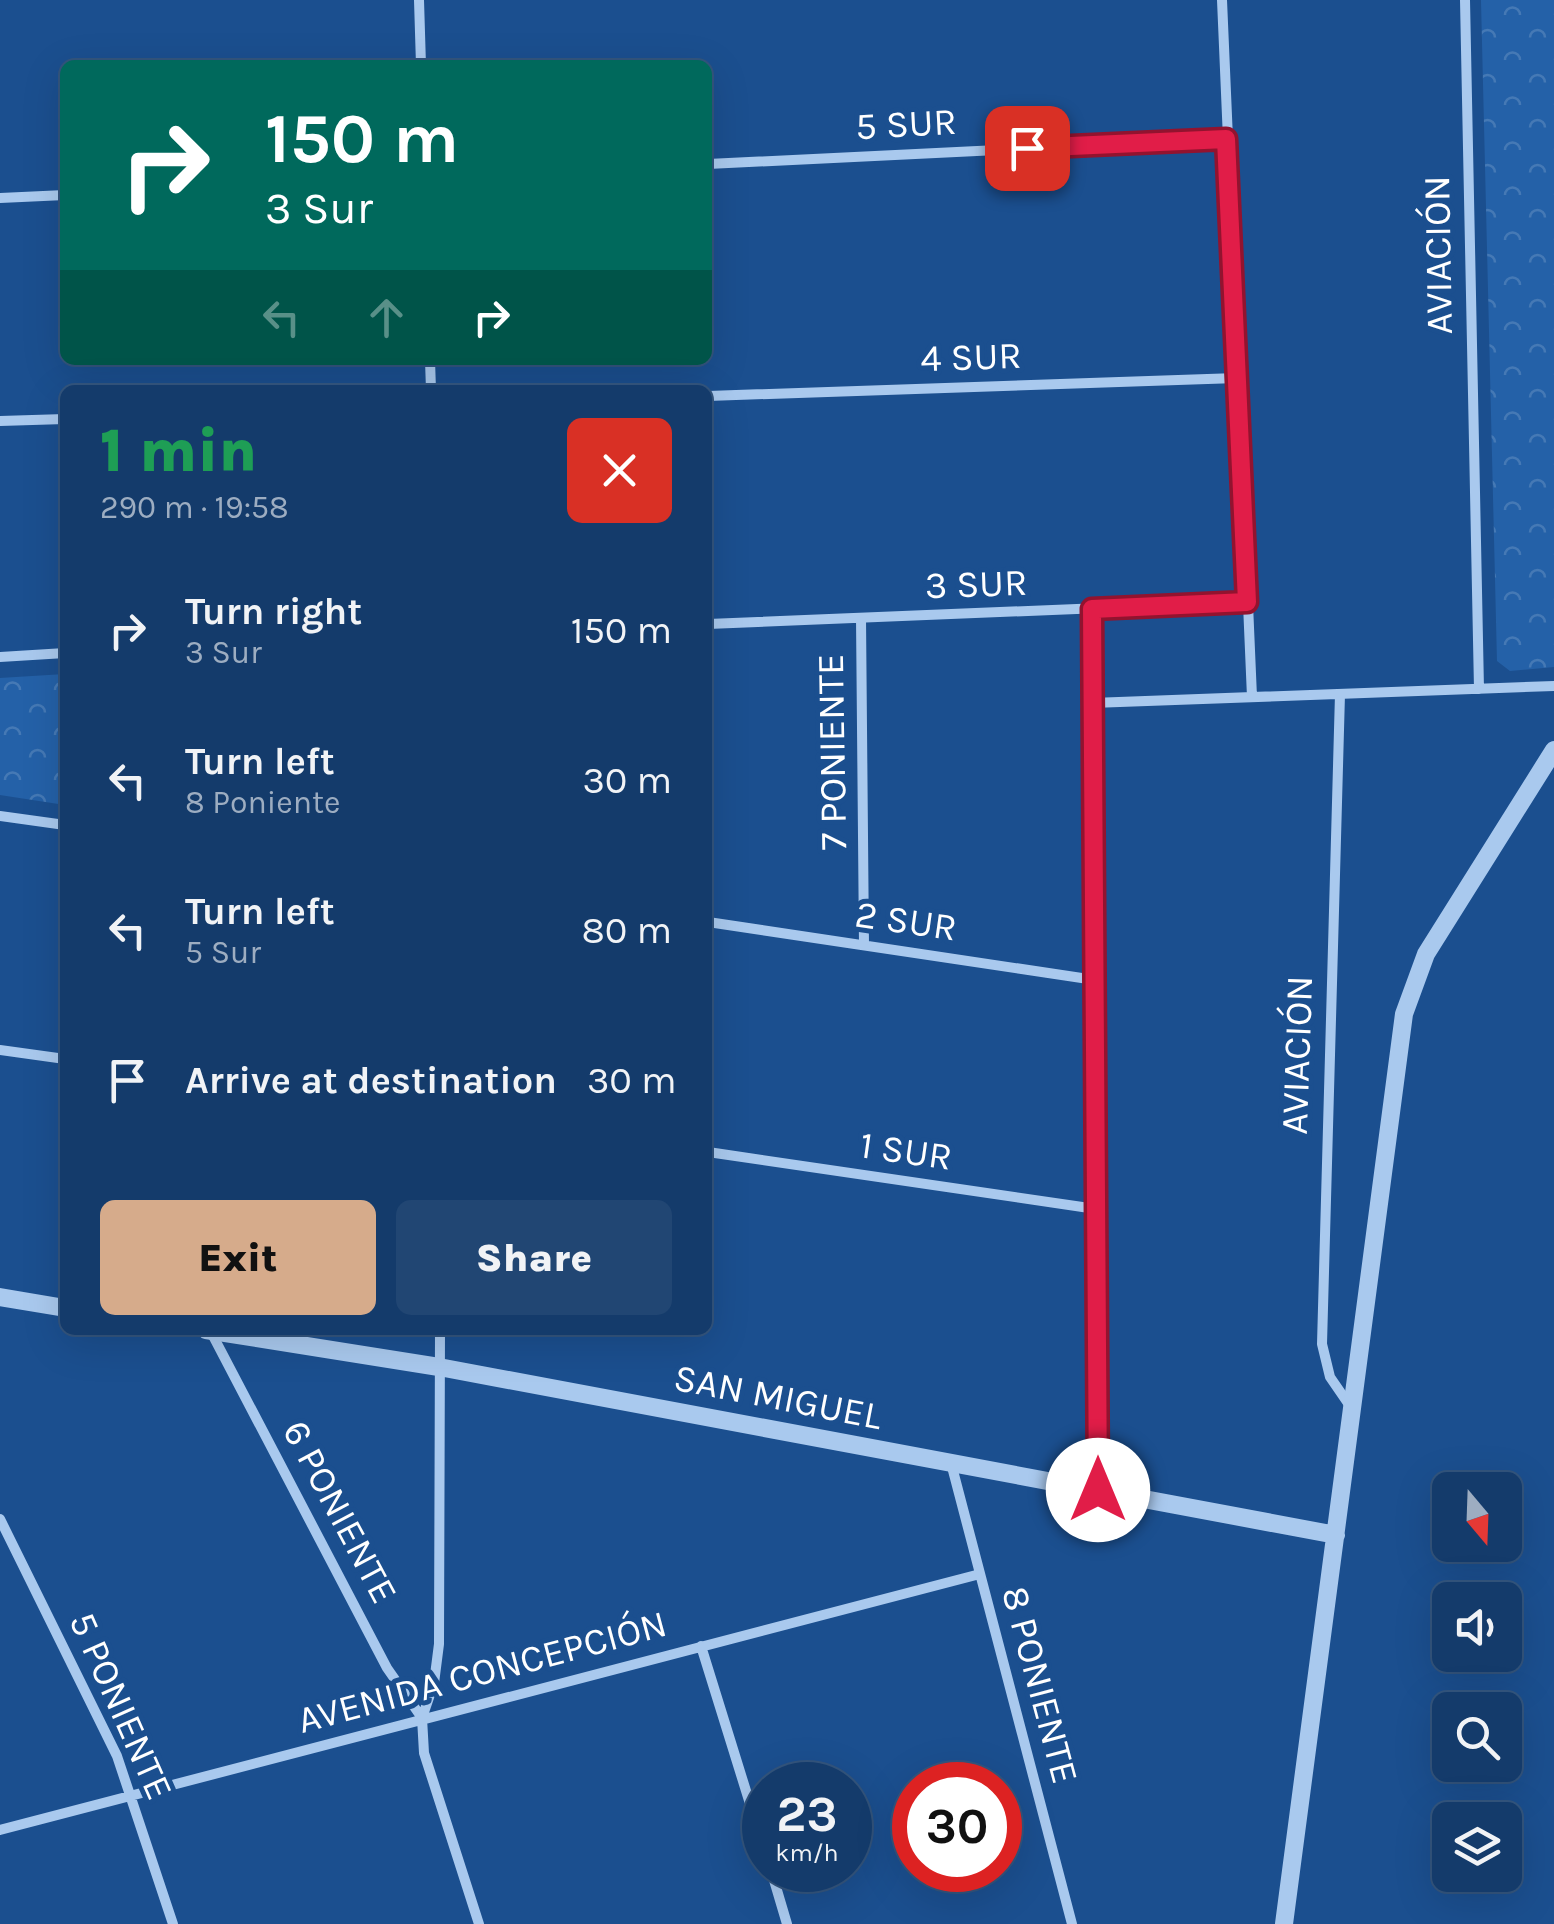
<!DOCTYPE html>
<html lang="en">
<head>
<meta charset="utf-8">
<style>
  :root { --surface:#143b6b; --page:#214673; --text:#f1f3f6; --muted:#9dadc1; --line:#33557e; --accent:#d6ab8b }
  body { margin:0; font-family:Karla,sans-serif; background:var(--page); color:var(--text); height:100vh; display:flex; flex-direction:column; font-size:38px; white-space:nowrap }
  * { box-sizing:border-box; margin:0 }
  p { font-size:32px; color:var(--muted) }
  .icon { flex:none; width:55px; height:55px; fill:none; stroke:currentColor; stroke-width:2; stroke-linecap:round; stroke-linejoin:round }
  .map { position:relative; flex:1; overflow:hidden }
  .details { position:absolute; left:60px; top:385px; width:652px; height:950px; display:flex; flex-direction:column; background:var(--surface); border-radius:15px; box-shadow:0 10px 40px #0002,0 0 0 2px var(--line) }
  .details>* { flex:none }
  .top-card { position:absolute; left:60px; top:60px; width:652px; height:305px; border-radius:15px; box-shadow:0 10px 40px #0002,0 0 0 2px var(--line); background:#00695c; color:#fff; overflow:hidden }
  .needle { width:65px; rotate:161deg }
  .tools { position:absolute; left:1432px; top:1472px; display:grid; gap:20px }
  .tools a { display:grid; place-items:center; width:90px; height:90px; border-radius:15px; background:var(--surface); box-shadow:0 10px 40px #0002,0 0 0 2px var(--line); font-size:50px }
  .speed { position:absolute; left:742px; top:1762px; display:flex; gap:20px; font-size:50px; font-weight:700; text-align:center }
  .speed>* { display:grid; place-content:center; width:130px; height:130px; border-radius:50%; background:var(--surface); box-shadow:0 10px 40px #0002,0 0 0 2px var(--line); line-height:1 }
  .speed small { font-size:25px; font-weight:400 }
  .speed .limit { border:15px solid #d22; background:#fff; color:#111 }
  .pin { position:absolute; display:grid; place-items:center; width:85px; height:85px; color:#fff; margin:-42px; border-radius:20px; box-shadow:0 5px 15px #0006 }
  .me { position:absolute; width:110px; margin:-55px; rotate:0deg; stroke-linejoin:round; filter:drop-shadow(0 0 8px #0008) }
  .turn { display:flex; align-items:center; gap:35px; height:210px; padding:0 40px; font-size:45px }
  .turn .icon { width:130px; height:130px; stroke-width:2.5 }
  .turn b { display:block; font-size:70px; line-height:85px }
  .lanes { display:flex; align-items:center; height:95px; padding:0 40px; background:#0003; justify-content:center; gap:50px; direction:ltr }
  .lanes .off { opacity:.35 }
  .round { display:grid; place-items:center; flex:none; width:105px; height:105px; border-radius:15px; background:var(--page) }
  .headline { display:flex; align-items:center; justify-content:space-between; height:170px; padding:0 40px }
  h1 { font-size:60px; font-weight:800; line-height:75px; color:#1e9e55 }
  .cta { display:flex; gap:20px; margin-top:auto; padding:20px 40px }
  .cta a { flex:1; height:115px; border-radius:15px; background:var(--accent); color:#111; font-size:40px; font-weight:800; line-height:115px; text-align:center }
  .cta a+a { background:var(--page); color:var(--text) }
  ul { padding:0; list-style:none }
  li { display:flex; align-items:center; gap:30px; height:150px; padding:0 40px }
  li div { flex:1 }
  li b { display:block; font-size:38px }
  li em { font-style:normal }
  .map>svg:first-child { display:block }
</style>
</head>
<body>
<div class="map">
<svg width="1554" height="1924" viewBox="0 0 1554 1924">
  <defs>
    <pattern id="park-crowns" width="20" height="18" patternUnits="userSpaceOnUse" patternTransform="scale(2.5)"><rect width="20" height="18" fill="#2461a8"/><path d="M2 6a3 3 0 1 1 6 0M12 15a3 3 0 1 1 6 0" fill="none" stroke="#4579b5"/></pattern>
  </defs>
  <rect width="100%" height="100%" fill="#1b4f8f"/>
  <path fill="url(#park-crowns)" d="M1481 0H1554V667L1510 671 1497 661Z
    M65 674V805L0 795V678Z"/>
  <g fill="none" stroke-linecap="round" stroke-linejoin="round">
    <path stroke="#a9c9ee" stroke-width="10" d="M419 0 421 65
      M1222 0 1252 697
      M1465 0 1479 689
      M708 164 1226 139
      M0 198 65 195
      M430 360 431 390
      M708 396 1237 378
      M0 421 65 419
      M1092 609 1098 1490
      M861 618 864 945
      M708 624 1247 602
      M0 657 65 653
      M1340 694 1322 1344 1330 1377 1352 1409
      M1092 703 1554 686
      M0 816 65 825
      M708 922 1095 980
      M0 1050 65 1059
      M708 1152 1096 1209
      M440 1330 439 1644 434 1683 422 1718 424 1753 479 1924
      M211 1332 387 1668 422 1718
      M951 1463 1072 1924
      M0 1519 117 1756 173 1924
      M701 1646 765 1852
      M0 1830 980 1574
      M771 1870 787 1924"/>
    <path stroke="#a9c9ee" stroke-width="18" d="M0 1297 65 1308
      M206 1330 439 1367 1336 1535
      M1284 1924 1404 1014 1426 954 1554 750"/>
  </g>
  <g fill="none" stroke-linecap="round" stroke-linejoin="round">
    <defs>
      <path id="route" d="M1027 148 1226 139 1247 602 1092 609 1098 1490"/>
    </defs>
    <use href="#route" stroke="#92132f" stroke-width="25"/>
    <use href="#route" stroke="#e11d48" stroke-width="18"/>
  </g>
  <g text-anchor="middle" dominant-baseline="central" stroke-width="10" stroke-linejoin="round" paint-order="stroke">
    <g font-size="38" fill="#fff" stroke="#1b4f8f">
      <text transform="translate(906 124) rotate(-3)">5 SUR</text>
      <text transform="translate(1438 255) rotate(-91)">AVIACIÓN</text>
      <text transform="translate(971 357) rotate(-2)">4 SUR</text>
      <text transform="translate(976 584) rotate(-2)">3 SUR</text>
      <text transform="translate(832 752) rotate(-91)">7 PONIENTE</text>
      <text transform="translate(906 921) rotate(8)">2 SUR</text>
      <text transform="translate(1297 1055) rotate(-88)">AVIACIÓN</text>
      <text transform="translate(906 1151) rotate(8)">1 SUR</text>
      <text transform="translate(778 1397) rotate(11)">SAN MIGUEL</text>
      <text transform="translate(340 1512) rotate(62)">6 PONIENTE</text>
      <text transform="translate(482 1672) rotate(-15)">AVENIDA CONCEPCIÓN</text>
      <text transform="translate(1040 1685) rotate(75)">8 PONIENTE</text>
      <text transform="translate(121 1706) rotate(66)">5 PONIENTE</text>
    </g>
  </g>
</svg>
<div class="tools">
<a><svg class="needle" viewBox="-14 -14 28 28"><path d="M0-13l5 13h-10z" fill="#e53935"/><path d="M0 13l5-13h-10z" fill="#9dadc1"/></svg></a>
<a><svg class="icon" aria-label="sound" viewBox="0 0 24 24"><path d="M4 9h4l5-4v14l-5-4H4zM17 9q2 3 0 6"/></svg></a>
<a><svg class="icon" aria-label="search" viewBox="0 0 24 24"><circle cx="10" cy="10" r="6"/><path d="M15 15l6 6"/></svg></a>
<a><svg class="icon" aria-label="layers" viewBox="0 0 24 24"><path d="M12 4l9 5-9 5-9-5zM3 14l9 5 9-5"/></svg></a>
</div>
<div class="speed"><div>23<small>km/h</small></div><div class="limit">30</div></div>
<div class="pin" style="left:1027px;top:148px;background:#d93025"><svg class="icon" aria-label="arrive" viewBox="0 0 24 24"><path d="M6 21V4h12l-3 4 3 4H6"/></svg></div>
<svg class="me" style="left:1098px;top:1490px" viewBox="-20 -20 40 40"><circle r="19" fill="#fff"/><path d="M0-13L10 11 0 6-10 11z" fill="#e11d48"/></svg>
<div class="top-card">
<div class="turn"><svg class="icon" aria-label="right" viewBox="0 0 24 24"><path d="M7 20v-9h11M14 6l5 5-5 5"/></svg><div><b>150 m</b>3 Sur</div></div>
<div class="lanes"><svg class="icon off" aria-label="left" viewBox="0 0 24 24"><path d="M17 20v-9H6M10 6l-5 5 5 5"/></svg><svg class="icon off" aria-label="ahead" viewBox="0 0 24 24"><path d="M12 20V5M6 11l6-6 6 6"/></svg><svg class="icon" aria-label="right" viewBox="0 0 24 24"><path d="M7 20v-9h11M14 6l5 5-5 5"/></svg></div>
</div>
<section class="details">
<div class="headline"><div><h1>1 min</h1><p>290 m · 19:58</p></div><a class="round" style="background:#d93025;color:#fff"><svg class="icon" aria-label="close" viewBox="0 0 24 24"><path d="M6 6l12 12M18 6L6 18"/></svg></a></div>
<ul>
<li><svg class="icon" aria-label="right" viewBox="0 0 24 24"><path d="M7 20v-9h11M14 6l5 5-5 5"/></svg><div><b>Turn right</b><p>3 Sur</p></div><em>150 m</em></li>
<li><svg class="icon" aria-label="left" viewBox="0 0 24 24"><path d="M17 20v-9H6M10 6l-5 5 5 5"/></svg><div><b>Turn left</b><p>8 Poniente</p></div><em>30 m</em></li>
<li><svg class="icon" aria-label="left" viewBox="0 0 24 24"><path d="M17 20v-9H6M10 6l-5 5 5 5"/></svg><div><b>Turn left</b><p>5 Sur</p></div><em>80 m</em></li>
<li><svg class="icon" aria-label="arrive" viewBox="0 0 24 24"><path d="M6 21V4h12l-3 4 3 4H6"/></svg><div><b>Arrive at destination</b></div><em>30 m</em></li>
</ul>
<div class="cta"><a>Exit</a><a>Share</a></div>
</section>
</div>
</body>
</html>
